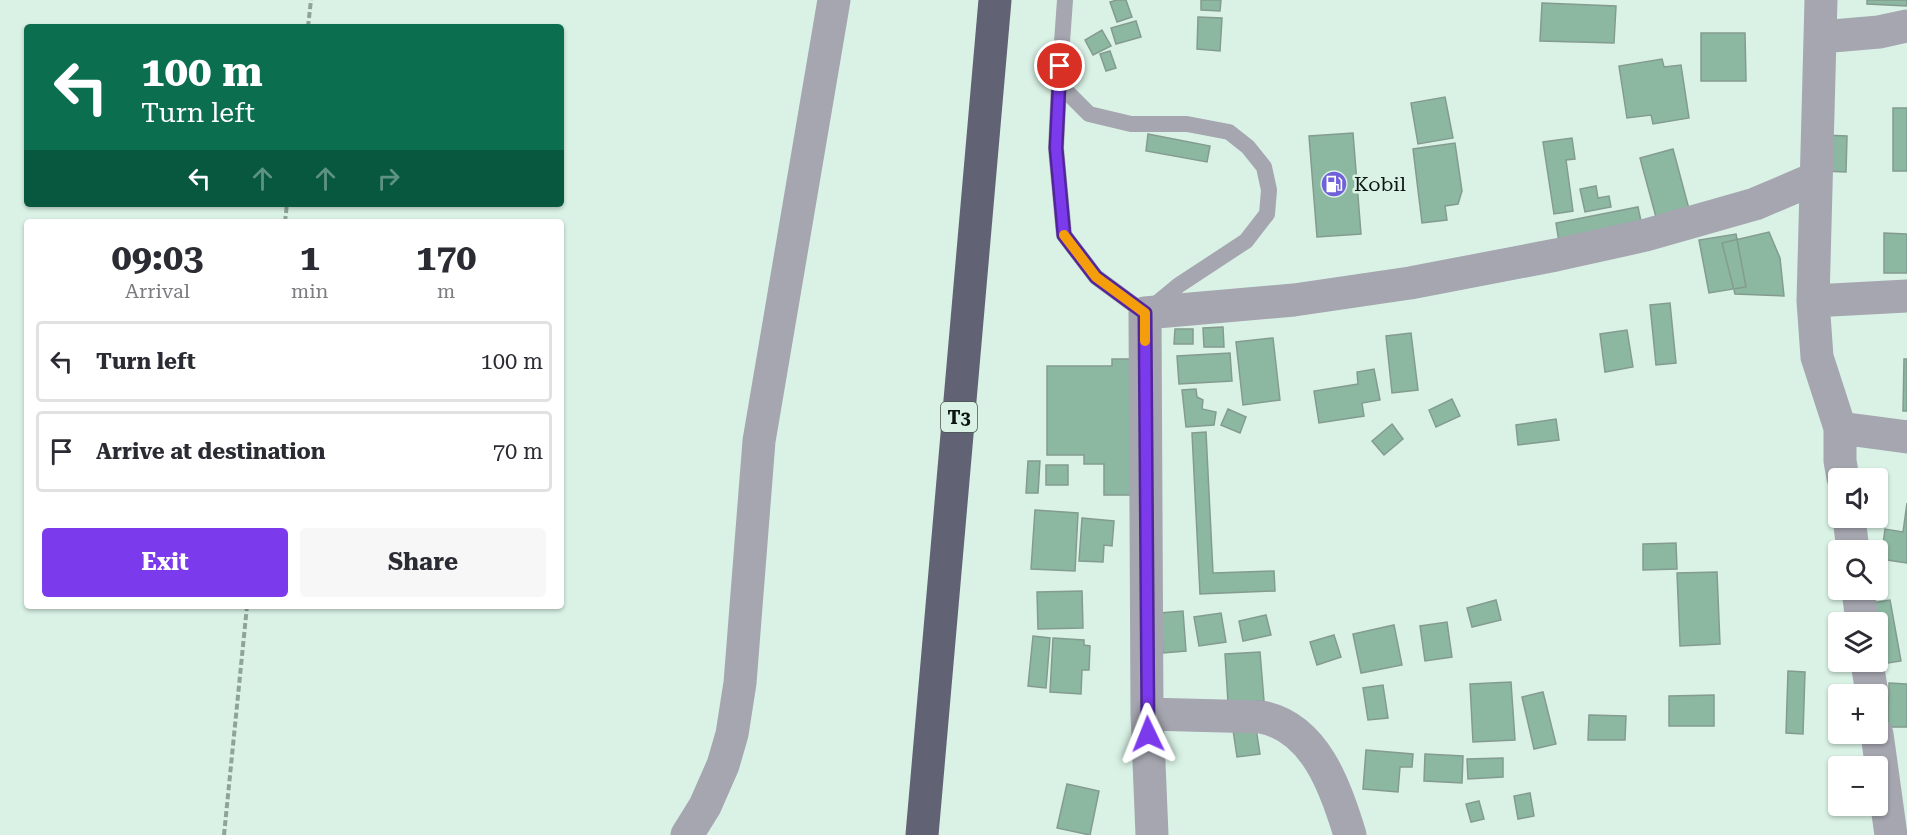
<!DOCTYPE html>
<html lang="en">
<head>
<meta charset="utf-8">
<style>
  :root { --surface:#fff; --page:#f7f7f7; --text:#2b2b33; --muted:#7c7c81; --line:#e1e1e2; --accent:#7c3aed }
  body { margin:0; font-family:"Roboto Serif",serif; background:var(--page); color:var(--text); height:100vh; display:flex; flex-direction:column; font-size:22px; white-space:nowrap }
  * { box-sizing:border-box; margin:0 }
  p { font-size:20px; color:var(--muted) }
  .icon { flex:none; width:33px; height:33px; fill:none; stroke:currentColor; stroke-width:2; stroke-linecap:round; stroke-linejoin:round }
  .map { position:relative; flex:1; overflow:hidden }
  .sheet { position:absolute; left:24px; top:219px; width:540px; height:390px; display:flex; flex-direction:column; background:var(--surface); border-radius:6px; box-shadow:0 2px 4px #0004 }
  .sheet>* { flex:none }
  .hud { position:absolute; left:24px; top:24px; width:540px; height:183px; border-radius:6px; box-shadow:0 2px 4px #0004; background:#0b6e4f; color:#fff; overflow:hidden }
  .tools { position:absolute; left:1828px; top:468px; display:grid; gap:12px }
  .tools a { display:grid; place-items:center; width:60px; height:60px; border-radius:6px; background:var(--surface); box-shadow:0 2px 4px #0004; font-size:30px }
  .pin { position:absolute; display:grid; place-items:center; width:51px; height:51px; color:#fff; margin:-26px; border:3px solid #fff; border-radius:50%; box-shadow:0 2px 6px #0007 }
  .me { position:absolute; width:66px; margin:-33px; rotate:358deg; stroke-linejoin:round; filter:drop-shadow(0 0 4px #0008) }
  .turn { display:flex; align-items:center; gap:21px; height:126px; padding:0 18px; font-size:27px }
  .turn .icon { width:78px; height:78px; stroke-width:2.5 }
  .turn b { display:block; font-size:42px; line-height:51px }
  .lanes { display:flex; align-items:center; height:57px; padding:0 18px; background:#0003; justify-content:center; gap:30px; direction:ltr }
  .lanes .off { opacity:.35 }
  .eta { display:flex; justify-content:space-evenly; align-items:center; height:102px; text-align:center }
  .eta b { font-size:36px; font-weight:700; line-height:42px }
  .cta { display:flex; gap:12px; margin-top:auto; padding:12px 18px }
  .cta a { flex:1; height:69px; border-radius:6px; background:var(--accent); color:#fff; font-size:24px; font-weight:700; line-height:69px; text-align:center }
  .cta a+a { background:var(--page); color:var(--text) }
  ul { padding:0; list-style:none }
  li { display:flex; align-items:center; gap:18px; height:81px; margin:0 12px 9px; padding:0 6px; border:3px solid var(--line); border-radius:6px }
  li div { flex:1 }
  li b { display:block; font-size:22px }
  li em { font-style:normal }
  .map>svg:first-child { display:block }
</style>
</head>
<body>
<div class="map">
<svg width="1907" height="835" viewBox="0 0 1907 835">
  <rect width="100%" height="100%" fill="#d9f2e5"/>
  <path fill="#8cb7a1" stroke="#849c90" stroke-width="1.5" d="M1117 0H1126L1132 17 1117 22 1110 2Z
    M1201 0H1221L1220 11 1201 10Z
    M1867 0H1907V6L1867 4Z
    M1542 3 1616 6 1614 43 1540 41Z
    M1198 17 1222 18 1220 51 1197 49Z
    M1136 21 1141 37 1116 44 1111 28Z
    M1102 30 1111 46 1093 55 1085 40Z
    M1701 33H1745L1746 81H1701Z
    M1110 51 1116 68 1106 71 1100 54Z
    M1662 59 1664 67 1681 65 1689 118 1653 124 1651 115 1627 118 1619 66Z
    M1445 97 1453 138 1418 144 1411 103Z
    M1893 108H1907V171H1893Z
    M1353 133 1361 234 1317 237 1309 136Z
    M1148 134 1210 146 1207 162 1146 151Z
    M1823 135 1847 136 1846 172 1822 171Z
    M1572 138 1575 159 1566 160 1573 211 1554 214 1543 142Z
    M1455 143 1462 191 1458 204 1445 206 1447 220 1422 223 1413 149Z
    M1673 149 1689 209 1656 217 1640 158Z
    M1596 186 1598 198 1609 196 1611 207 1585 212 1580 189Z
    M1638 207 1642 226 1559 242 1556 223Z
    M1769 232 1780 258 1784 296 1735 294 1722 243Z
    M1884 233 1907 234V273H1884Z
    M1736 234 1746 287 1709 293 1699 240Z
    M1670 303 1676 363 1656 365 1650 305Z
    M1223 327 1224 347H1204L1203 328Z
    M1175 329H1193V344H1174Z
    M1627 330 1633 367 1605 372 1600 334Z
    M1411 333 1418 390 1392 393 1386 336Z
    M1273 338 1280 400 1243 405 1236 342Z
    M1230 353 1232 381 1179 384 1177 356Z
    M1112 359H1131L1138 495H1104V464H1084V455H1047V366H1112Z
    M1904 359H1907V411H1903Z
    M1374 369 1380 400 1362 403 1364 416 1319 423 1314 391 1358 384 1357 372Z
    M1196 389 1197 397 1203 400 1202 409 1216 412 1214 425 1186 427 1182 390Z
    M1452 399 1460 416 1436 427 1429 410Z
    M1228 409 1246 417 1240 433 1221 425Z
    M1556 419 1559 440 1518 445 1516 425Z
    M1392 424 1403 439 1384 455 1372 441Z
    M1206 432 1213 573 1274 571 1275 591 1200 594 1192 433Z
    M1028 461H1040L1038 493H1026Z
    M1046 465H1068V485H1046Z
    M1907 503V563L1881 559 1885 529 1903 532Z
    M1035 510 1078 513 1075 571 1031 569Z
    M1082 518 1114 521 1112 546 1104 545 1103 562 1079 561Z
    M1676 543 1677 569 1643 570V544Z
    M1717 572 1720 644 1680 646 1677 573Z
    M1082 591 1083 628 1038 629 1037 592Z
    M1496 600 1501 620 1472 627 1467 608Z
    M1890 600 1901 661 1882 664 1878 641V622L1871 603Z
    M1183 611 1186 651 1163 653 1160 613Z
    M1221 613 1226 642 1199 646 1194 617Z
    M1266 615 1271 635 1243 641 1239 621Z
    M1447 622 1452 657 1425 661 1420 626Z
    M1394 625 1402 665 1361 673 1353 634Z
    M1334 635 1341 657 1317 665 1310 642Z
    M1033 636 1050 638 1046 688 1028 686Z
    M1053 638 1084 640V645L1090 646 1089 670H1082L1081 694 1050 692Z
    M1260 652 1264 701 1228 703 1225 654Z
    M1788 671 1805 672 1803 734 1786 733Z
    M1511 682 1515 740 1473 742 1470 684Z
    M1889 683 1907 684V727H1888Z
    M1383 685 1388 718 1368 720 1363 688Z
    M1543 692 1556 744 1534 749 1522 697Z
    M1714 695V726H1669V696Z
    M1589 715 1626 716 1625 740H1588Z
    M1256 728 1260 754 1237 757 1233 730Z
    M1366 750 1413 754 1412 767H1400L1398 792 1363 789Z
    M1425 754 1463 756 1462 783 1424 781Z
    M1503 758V777L1468 779 1467 759Z
    M1067 784 1099 791 1090 835 1057 828Z
    M1530 793 1534 816 1518 819 1514 796Z
    M1479 801 1484 819 1471 822 1466 804Z"/>
  <g fill="none" stroke-linecap="round" stroke-linejoin="round">
    <path stroke="#8fa398" stroke-width="4" stroke-dasharray="6 3" stroke-linecap="butt" d="M308 27 311 0
      M285 222 287 204
      M224 835 247 606"/>
    <path stroke="#a5a6b0" stroke-width="16" d="M1059 84 1056 148 1064 235 1096 277 1145 313 1179 285 1246 241 1267 214 1269 190 1264 167 1248 147 1229 132 1187 124H1131L1089 114 1059 84 1065 0"/>
    <path stroke="#a5a6b0" stroke-width="33" d="M1821 0 1813 301 1817 357 1840 428 1907 437
      M1821 37 1879 32 1907 26
      M1813 301 1907 296
      M1840 428V461L1843 478
      M1849 518 1853 550
      M1858 590 1862 622
      M1867 662 1872 694
      M1147 714 1261 717C1315 727 1336 788 1350 835
      M1877 734 1891 835
      M687 835 705 806 723 765 732 734 740 683 759 441 834 0
      M1152 835 1147 714 1145 313 1294 300 1410 283 1556 255 1646 235 1755 204 1816 178"/>
    <path stroke="#626275" stroke-width="33" d="M922 835 995 0"/>
  </g>
  <g fill="none" stroke-linecap="round" stroke-linejoin="round">
    <defs>
      <path id="route" d="M1060 66 1056 148 1064 235 1096 277 1145 313 1148 734"/>
    </defs>
    <use href="#route" stroke="#51269a" stroke-width="15"/>
    <use href="#route" stroke="#7c3aed" stroke-width="10"/>
    <path stroke="#f59e0b" stroke-width="10" d="M1064 235 1096 277 1145 313V341"/>
  </g>
  <defs>
    <symbol id="fuel-disc" viewBox="-11 -11 22 22"><circle r="9.5" fill="#7060da" stroke="#d9f2e5"/><path d="M-5.5-6h7V0h2V4h1.3V-2.5L3-4.5l.8-.8L6-3V5H2.5V1h-1V6h-7ZM-4.2-4.7v3.2H.2V-4.7Z" fill="#fff"/></symbol>
  </defs>
  <g fill-rule="evenodd">
    <use href="#fuel-disc" x="1319" y="169" width="30" height="30"/>
  </g>
  <g text-anchor="middle" dominant-baseline="central" stroke-width="5" stroke-linejoin="round" paint-order="stroke">
    <rect fill="#d9f2e5" stroke="#4a5750" stroke-width="1.5" x="941" y="402" width="36" height="30" rx="4.5"/>
    <g font-size="18" font-weight="bold" fill="#0c1510">
      <text x="959" y="417">T3</text>
    </g>
    <g font-size="20" fill="#0c1510" stroke="#d9f2e5" text-anchor="start">
      <text x="1354" y="184">Kobil</text>
    </g>
  </g>
</svg>
<div class="tools">
<a><svg class="icon" aria-label="sound" viewBox="0 0 24 24"><path d="M4 9h4l5-4v14l-5-4H4zM17 9q2 3 0 6"/></svg></a>
<a><svg class="icon" aria-label="search" viewBox="0 0 24 24"><circle cx="10" cy="10" r="6"/><path d="M15 15l6 6"/></svg></a>
<a><svg class="icon" aria-label="layers" viewBox="0 0 24 24"><path d="M12 4l9 5-9 5-9-5zM3 14l9 5 9-5"/></svg></a>
<a>+</a>
<a>−</a>
</div>
<div class="pin" style="left:1060px;top:66px;background:#d93025"><svg class="icon" aria-label="arrive" viewBox="0 0 24 24"><path d="M6 21V4h12l-3 4 3 4H6"/></svg></div>
<svg class="me" style="left:1148px;top:734px" viewBox="-20 -20 40 40"><path d="M0-17L14 15 0 8-14 15z" fill="#7c3aed" stroke="#fff" stroke-width="4"/></svg>
<div class="hud">
<div class="turn"><svg class="icon" aria-label="left" viewBox="0 0 24 24"><path d="M17 20v-9H6M10 6l-5 5 5 5"/></svg><div><b>100 m</b>Turn left</div></div>
<div class="lanes"><svg class="icon" aria-label="left" viewBox="0 0 24 24"><path d="M17 20v-9H6M10 6l-5 5 5 5"/></svg><svg class="icon off" aria-label="ahead" viewBox="0 0 24 24"><path d="M12 20V5M6 11l6-6 6 6"/></svg><svg class="icon off" aria-label="ahead" viewBox="0 0 24 24"><path d="M12 20V5M6 11l6-6 6 6"/></svg><svg class="icon off" aria-label="right" viewBox="0 0 24 24"><path d="M7 20v-9h11M14 6l5 5-5 5"/></svg></div>
</div>
<section class="sheet">
<div class="eta">
<div><b>09:03</b><p>Arrival</p></div>
<div><b>1</b><p>min</p></div>
<div><b>170</b><p>m</p></div>
</div>
<ul>
<li><svg class="icon" aria-label="left" viewBox="0 0 24 24"><path d="M17 20v-9H6M10 6l-5 5 5 5"/></svg><div><b>Turn left</b></div><em>100 m</em></li>
<li><svg class="icon" aria-label="arrive" viewBox="0 0 24 24"><path d="M6 21V4h12l-3 4 3 4H6"/></svg><div><b>Arrive at destination</b></div><em>70 m</em></li>
</ul>
<div class="cta"><a>Exit</a><a>Share</a></div>
</section>
</div>
</body>
</html>
